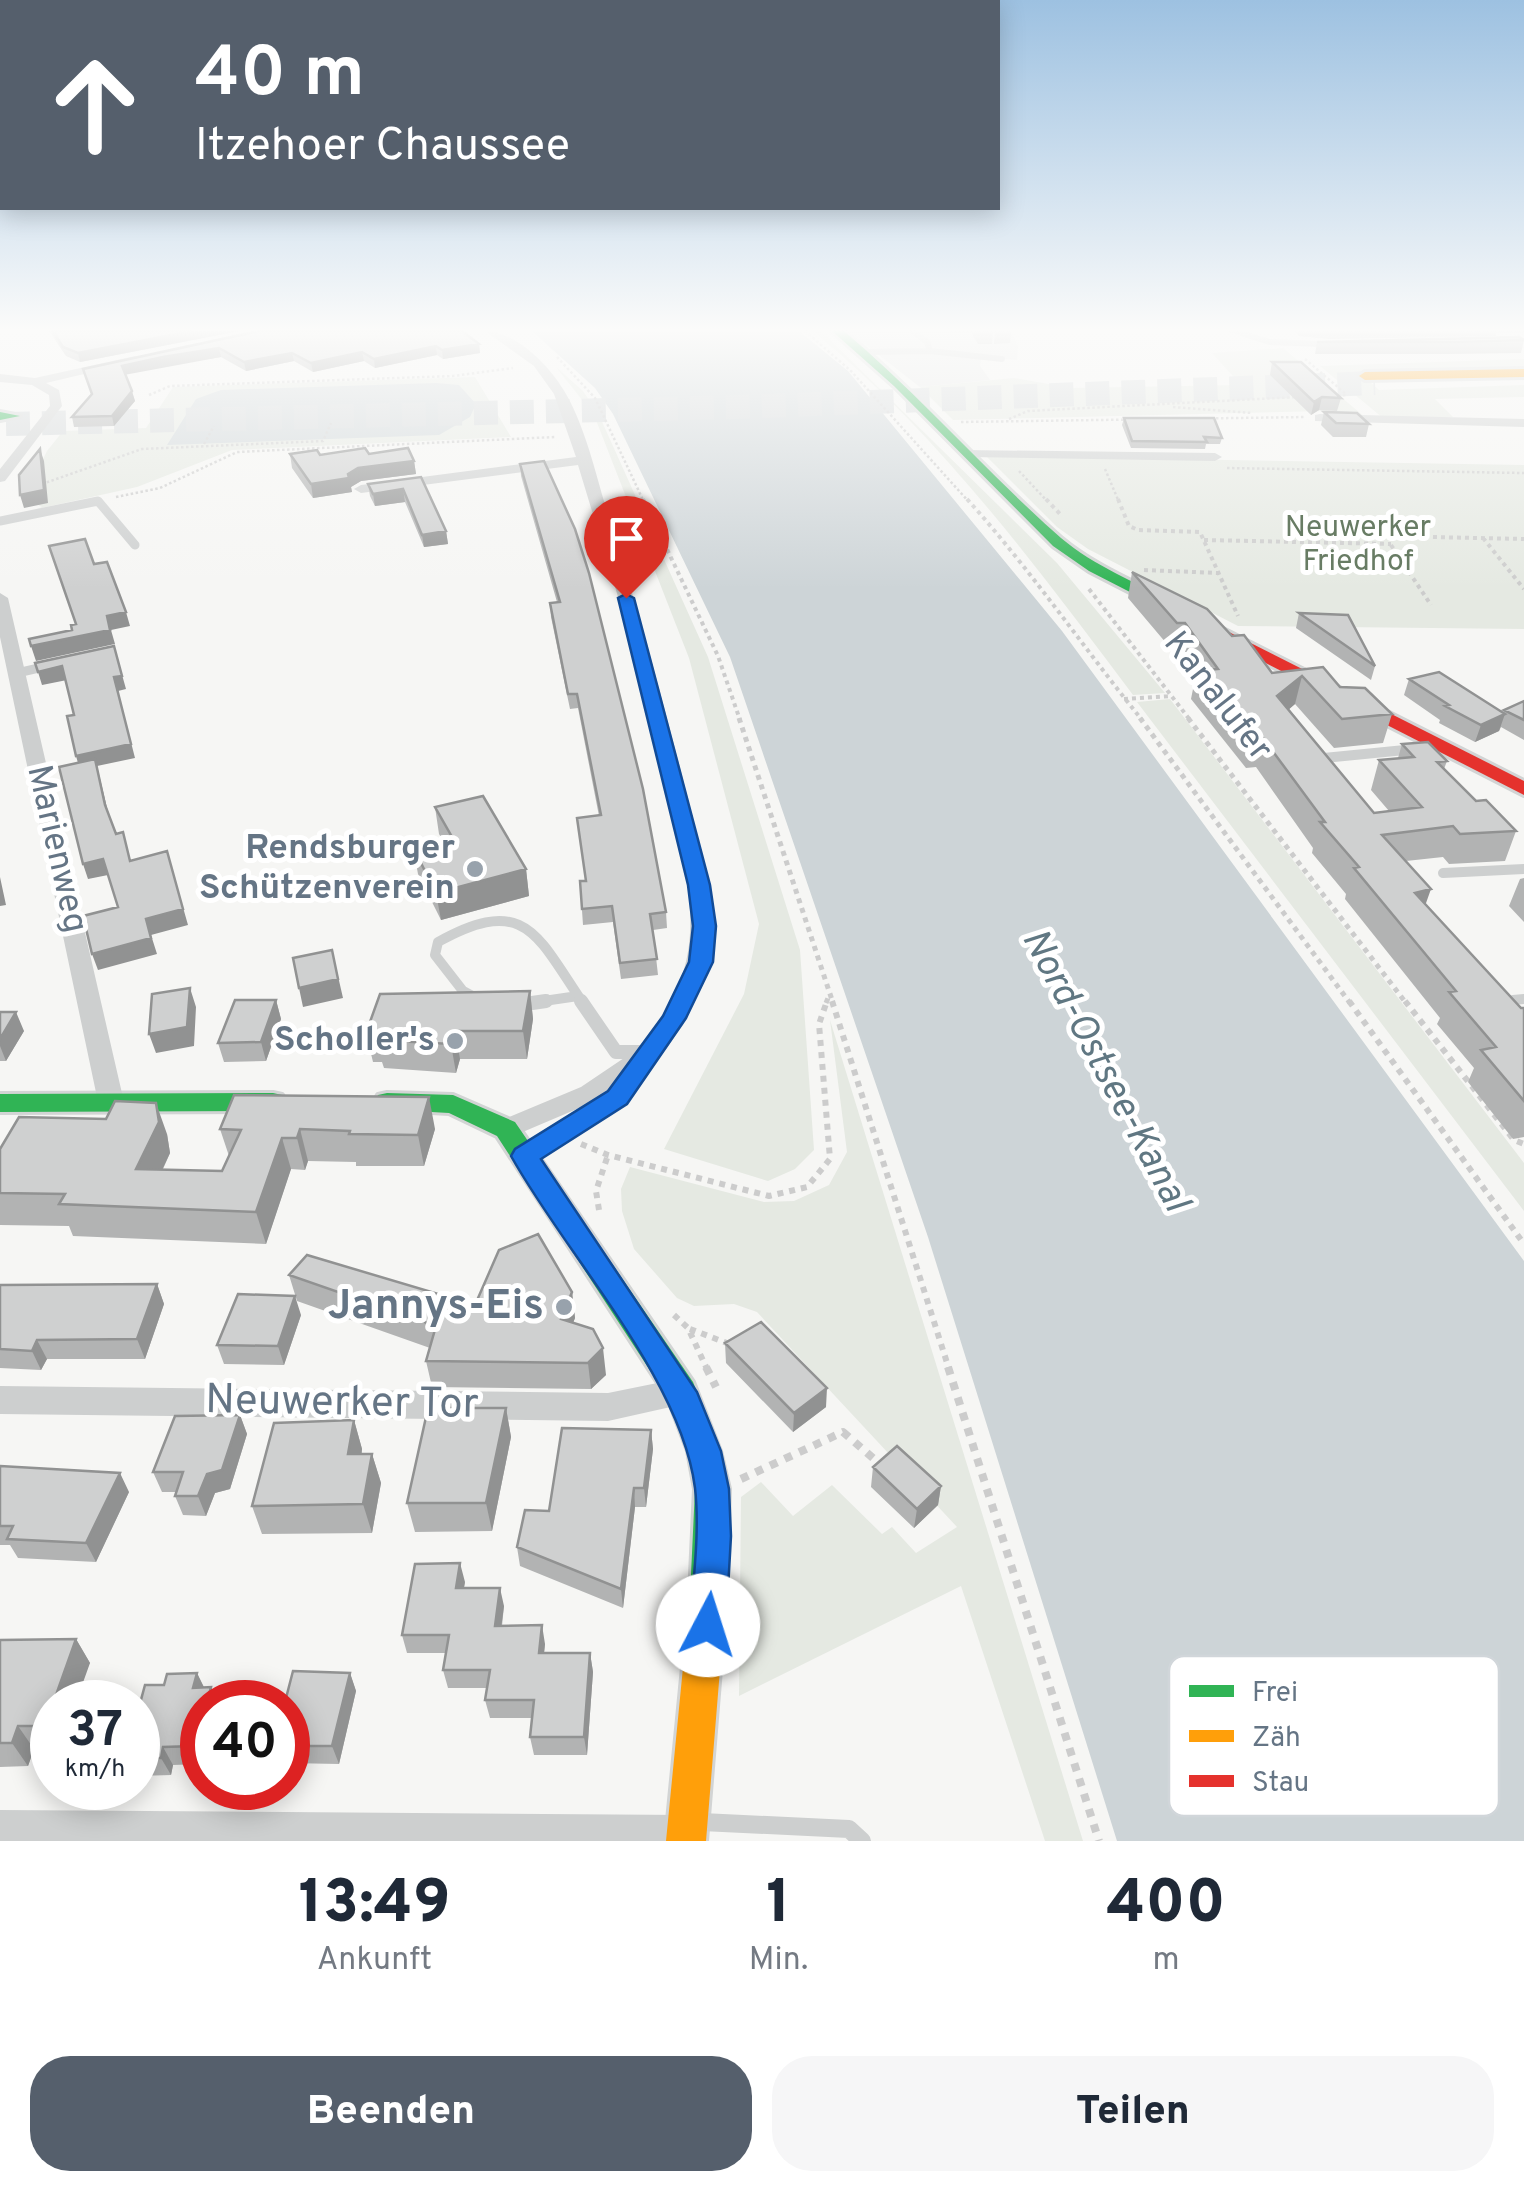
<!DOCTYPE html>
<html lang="de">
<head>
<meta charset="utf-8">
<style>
  :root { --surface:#fff; --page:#f6f6f7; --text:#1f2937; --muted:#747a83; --accent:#555f6c }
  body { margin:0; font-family:Overpass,sans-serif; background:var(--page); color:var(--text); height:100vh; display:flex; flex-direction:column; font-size:38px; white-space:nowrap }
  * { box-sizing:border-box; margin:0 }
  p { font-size:32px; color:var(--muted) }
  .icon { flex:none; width:55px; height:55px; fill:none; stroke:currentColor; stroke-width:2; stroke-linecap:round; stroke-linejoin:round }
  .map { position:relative; height:1841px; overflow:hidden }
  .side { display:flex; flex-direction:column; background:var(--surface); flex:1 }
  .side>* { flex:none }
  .guide { position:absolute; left:0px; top:0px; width:1000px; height:210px; box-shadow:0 5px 25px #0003; background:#555f6c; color:#fff; overflow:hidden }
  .speed { position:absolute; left:30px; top:1680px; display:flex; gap:20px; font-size:50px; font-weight:700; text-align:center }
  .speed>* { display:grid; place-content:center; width:130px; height:130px; border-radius:50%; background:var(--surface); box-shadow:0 5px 25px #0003; line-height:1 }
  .speed small { font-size:25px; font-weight:400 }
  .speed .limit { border:15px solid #d22; background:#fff; color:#111 }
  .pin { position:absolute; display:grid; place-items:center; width:85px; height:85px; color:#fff; margin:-102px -42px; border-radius:50% 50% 50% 0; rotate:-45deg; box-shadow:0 0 10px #0007 }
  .pin .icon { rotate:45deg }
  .me { position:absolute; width:110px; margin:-55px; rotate:5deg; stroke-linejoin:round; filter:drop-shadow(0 0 8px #0008) }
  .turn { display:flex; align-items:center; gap:35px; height:210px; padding:0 30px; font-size:45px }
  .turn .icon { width:130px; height:130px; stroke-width:2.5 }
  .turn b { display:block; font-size:70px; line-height:85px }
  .eta { display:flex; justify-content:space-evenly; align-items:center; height:170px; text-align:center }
  .eta b { font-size:60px; font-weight:800; line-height:70px }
  .button { display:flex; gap:20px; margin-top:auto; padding:20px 30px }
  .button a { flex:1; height:115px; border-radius:40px; background:var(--accent); color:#fff; font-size:40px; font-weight:800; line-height:115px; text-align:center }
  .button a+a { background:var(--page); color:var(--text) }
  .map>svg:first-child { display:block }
</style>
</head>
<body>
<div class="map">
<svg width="1524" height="1841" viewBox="0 0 1524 1841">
  <rect width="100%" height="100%" fill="#f6f6f4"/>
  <path fill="#e6e7e7" d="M848 331H1011L1018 347 1017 360 981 357 980 366 990 380 920 387Z"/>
  <path fill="#e5e9e2" d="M813 331H821L1057 563 1165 693 1133 695C1037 567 938 433 813 331Z
    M1283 348 1366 418 1327 411 953 420 920 387 1014 378 1071 388 1241 385 1212 353Z
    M1524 359V367L1360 373 1379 390 1524 385V397L1435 399 1453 417 1383 418 1320 366Z
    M556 367 583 391 599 415 708 657 800 950 814 1150 795 1169 768 1181 664 1149 744 994 759 924 689 658 594 415Z
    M475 377 511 437 232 450 137 487 37 509 42 507 24 498 47 451 63 431 146 428 173 387Z
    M986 456 1524 465V629L1238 626 1088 549 1057 527Z
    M1170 699 1524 1163V1211L1137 702Z
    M830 1020 1083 1841H1045L961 1586 739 1696 741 1497 761 1482 793 1516 832 1485 882 1534 892 1527 916 1553 957 1527 757 1312 734 1304 694 1306 677 1298 634 1249 622 1211 621 1189 630 1167 764 1202 794 1201 829 1185 847 1152Z"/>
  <path fill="#cdd4d7" d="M532 331H799L848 371 1062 631 1524 1261V1841H1117L928 1237 730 657 613 414 595 388Z
    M436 383 459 385 476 404 470 417 439 435 167 445 196 399 221 390Z"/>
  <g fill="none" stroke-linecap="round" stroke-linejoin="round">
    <path stroke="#d2d6d8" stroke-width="24" stroke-dasharray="24 12" stroke-linecap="butt" d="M6 424 738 407 1375 383"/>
    <defs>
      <path id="fast" d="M832 331H844C921 396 986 472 1061 538 1094 566 1137 583 1175 603V609H1163L1089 571 1053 546 894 386Z
        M0 412 20 416 0 420Z
        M273 1093 282 1095 286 1102 282 1109 273 1111 0 1112V1094Z
        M387 1093 453 1095 515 1122 693 1382 720 1451 729 1489 726 1596 721 1608 708 1613 695 1608 690 1596 695 1489 688 1451 668 1398 497 1136 449 1113 378 1109 374 1102 378 1095Z"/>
      <path id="slow" d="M1524 369V377L1365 380 1359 376 1365 372Z
        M708 1579 721 1584 726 1596 706 1841H666L690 1596 695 1584Z"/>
      <path id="jam" d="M1217 626 1524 781V795L1211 635V627Z"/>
    </defs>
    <use href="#fast" stroke="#d2d4d4" stroke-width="6"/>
    <use href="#slow" stroke="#d2d4d4" stroke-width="6"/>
    <use href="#jam" stroke="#d2d4d4" stroke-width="6"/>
    <path stroke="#ccc" stroke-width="2.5" stroke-dasharray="2.5 2.5" stroke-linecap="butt" d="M805 331 851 371 969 502
      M557 357 595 398 644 502
      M1305 359 1346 394
      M149 395 170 386 453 376 513 368
      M1333 396 1347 395
      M1173 407 1252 413
      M1009 419 1028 411 1297 397
      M961 422 1305 417
      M204 444 214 426
      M1227 468 1524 473
      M1105 469 1119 502
      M1019 471 1048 502
      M42 484 142 449 323 441 331 423
      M116 497 160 488 237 452 555 437"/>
    <path stroke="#ccc" stroke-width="4" stroke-dasharray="4 4" stroke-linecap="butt" d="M643 499 718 656 740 720
      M967 499C1030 569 1083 647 1142 720
      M1046 499 1060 514
      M1118 499 1129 526 1138 530 1200 532 1238 616
      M1385 536 1524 539
      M1483 538 1524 589
      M1204 540 1391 544
      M1391 545 1431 605
      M1144 570 1218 573
      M1089 589 1190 720
      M1124 699 1171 696"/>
    <path stroke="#ccc" stroke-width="5" stroke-dasharray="5 5" stroke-linecap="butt" d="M739 718 833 1003
      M1140 718 1350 1003
      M1188 718 1406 1003
      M826 1003 828 998"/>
    <path stroke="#ccc" stroke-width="6" stroke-dasharray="6 6" stroke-linecap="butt" d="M832 1001 949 1369
      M1349 1001 1524 1244
      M1405 1001 1514 1140 1524 1144
      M581 1144 608 1155 769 1196 807 1187 830 1159 819 1024 827 1001
      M599 1210 596 1191 608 1155
      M674 1315 688 1328 707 1369
      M690 1329 732 1345"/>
    <path stroke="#ccc" stroke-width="8" stroke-dasharray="8 8" stroke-linecap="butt" d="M706 1367 716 1387
      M948 1367 1099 1841
      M741 1479 843 1432 882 1466"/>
    <path stroke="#cdcfcf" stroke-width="6" d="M913 331 927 342 930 351
      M862 352 930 351 1002 359
      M95 502H99"/>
    <path stroke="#cdcfcf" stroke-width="9" d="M0 521 98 501 135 545
      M17 673 52 665"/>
    <path stroke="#cdcfcf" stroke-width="10" d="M1324 758 1415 749
      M1443 873 1524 869
      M476 998 463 991 435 955 438 942C526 893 537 936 583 1003
      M1513 1000 1524 999
      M530 1003 578 996"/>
    <path stroke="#cdcfcf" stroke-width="14" d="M581 1001 616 1052H647
      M518 1005 546 1001"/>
    <path stroke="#cdcfcf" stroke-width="18" d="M702 1822 849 1829 862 1841"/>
    <path fill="#cdcfcf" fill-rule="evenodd" d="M485 331C516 331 551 367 566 394 588 433 597 481 611 524 649 643 679 764 710 885L715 926 713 962 683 1025 627 1103 525 1166 515 1163 511 1156 515 1149 584 1106 506 1139 497 1136 493 1129 497 1122 581 1087 624 1058 634 1056C680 993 697 964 688 885L629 633 578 465 361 493 354 489 361 485 576 457 554 394 534 366Z
      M1226 331H1244L1270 339 1346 342 1352 345 1346 348 1269 345Z
      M135 356 139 361 46 383 59 390 62 406 5 481 0 482V469L50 406 49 395 32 385 0 382V374L35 378Z
      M1320 414 1524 419V427L1315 421V415Z
      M964 450 1215 453 1222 457 1215 461 969 457 962 453Z
      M0 593 8 598 124 1102 120 1109H102L98 1102 0 637Z
      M682 1378 693 1382 698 1392 693 1402 608 1421 0 1414V1386L608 1393Z
      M0 1810 686 1815 700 1821 706 1835 704 1841H0Z"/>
    <use href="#fast" fill="#30b455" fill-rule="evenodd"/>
    <use href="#slow" fill="#ff9f0a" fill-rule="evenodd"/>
    <use href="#jam" fill="#e5322d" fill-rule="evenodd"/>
  </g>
  <path fill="#b2b3b3" d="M49 331H239L80 362 66 356Z
    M259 331H466V334L479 344 480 353 443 359 437 355 375 368 364 361 313 372 294 361 246 371 221 357 166 366 125 374 135 401 114 426 74 427 72 417 92 394 83 369Z
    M937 331H993L992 344H978L971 332Z
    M995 331H1011L1010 343 994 344Z
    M1295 331H1524V333H1496V336L1329 339 1299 336Z
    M1524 340 1521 353 1451 354H1315L1317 342Z
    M1272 362 1341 398 1337 411 1319 410 1311 415 1270 375Z
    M1324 412 1369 424 1366 437H1333L1321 425Z
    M1124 418 1222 438 1220 444H1206L1205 449 1131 448 1122 425Z
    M290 454H369L414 461 416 474 361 481 351 487 352 492 313 498 292 468Z
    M520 464 666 912 667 928 653 930 658 975 621 979 613 922 583 925 580 881H585L599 816 578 708 570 709 551 617 550 603 557 602 521 476Z
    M421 477 446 531 448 544 424 547 405 502 375 506 370 496 368 484Z
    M1132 572 1232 636 1272 673 1323 667 1340 687 1392 714 1383 743 1334 748 1295 704 1289 709 1374 813 1389 811 1371 790 1379 760 1398 758 1402 744 1447 761 1444 769 1476 801 1516 831 1505 861 1449 864 1443 857 1406 861 1425 904 1521 1008H1524V1137L1513 1139 1468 1082 1474 1068 1437 1024 1440 1018 1345 899 1346 894 1312 853 1313 848 1256 767 1246 768 1191 699 1196 674 1179 650H1172L1128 598Z
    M1299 613 1375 666 1371 680 1296 628Z
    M1409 679 1503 713 1504 710 1524 701V740L1501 727 1499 731 1475 742 1439 723 1440 720 1404 695Z
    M435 807 526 869 529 896 441 920 418 874 413 847 442 839 439 834Z
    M1524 878V922L1509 906 1520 879Z
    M530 991 533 1019 527 1059H460L456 1073 384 1068 382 1062H373L366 1033Z
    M276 1000 281 1019 266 1061 224 1062 218 1043Z
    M0 1012 24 1031 6 1061H0Z
    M220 1129H435L424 1166H356V1162L308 1161 305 1170 291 1169 266 1244 73 1236 69 1226 0 1225V1149L167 1134 170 1153 163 1169 222 1171 229 1156Z
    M289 1275 475 1305 572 1292 575 1318 573 1323 606 1375 591 1389 432 1387 426 1361 430 1348 297 1301Z
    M157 1284 164 1304 145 1359H47L41 1370 0 1368V1285Z
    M301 1315 284 1365 224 1364 217 1345Z
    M725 1343 826 1407 793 1432 726 1363Z
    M506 1408 511 1437 492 1531 415 1532 407 1503Z
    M240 1415 247 1434 230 1489 215 1493 206 1516 183 1515 175 1496 176 1492H162L153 1472Z
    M354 1420 362 1449V1454H372L381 1483 372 1533 262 1534 252 1506Z
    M651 1430 653 1449 646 1507H635L623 1608 520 1566 517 1547 549 1511Z
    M0 1466 129 1492 96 1562 18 1558 10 1545H0Z
    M873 1467 941 1486 938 1505 914 1528 871 1487Z
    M465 1582 464 1588 504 1606 502 1626 545 1644 544 1653H590L593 1672 587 1755H534L530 1737 532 1718H490L485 1700 487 1688H448L443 1670 446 1653H407L402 1635Z
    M76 1639 90 1663 52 1702V1749H34L28 1766 0 1767V1640Z
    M197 1673 204 1687 202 1764 173 1765 171 1775 138 1776V1711L164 1685Z
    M350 1673 356 1691 339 1764 288 1763V1702Z"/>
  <path fill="#919292" d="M192 331H239L80 362 78 353Z
    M479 344 480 353 443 359 442 350Z
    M436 346 437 355 375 368 374 359Z
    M219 348 221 357 124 375 122 366Z
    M362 352 364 361 313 372 311 363Z
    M292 353 294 361 246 371 244 362Z
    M132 391 135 401 114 426 112 416Z
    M1322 397 1319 410 1311 415 1314 402Z
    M40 449 44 461 48 503 24 508 20 495Z
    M414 461 416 474 361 481 351 487 352 492 313 498 311 484 348 474 358 468Z
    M403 489 405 502 375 506 373 494Z
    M446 531 448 544 424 547 422 535Z
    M126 612 130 626 111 630 115 644 36 661 31 646 107 616Z
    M114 646 126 689 118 691 135 758 97 766 110 820 80 770 76 756 114 677Z
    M62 666 67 680 42 685 38 672Z
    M1302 676 1295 704 1271 725 1277 696Z
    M1505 714 1499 731 1475 742 1481 725Z
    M167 851 188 925 151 935 157 954 98 970 92 954 146 919Z
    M103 859 108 875 88 879 83 864Z
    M526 869 529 896 441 920 436 893Z
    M0 877 6 905 0 906Z
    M1431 889 1420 920 1415 893Z
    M332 950 343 998 303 1007 299 988Z
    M190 988 196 1007 194 1046 156 1053 149 1034Z
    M530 991 533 1019 527 1059 523 1031Z
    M276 1000 281 1019 266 1061 261 1042Z
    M16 1012 24 1031 6 1061 0 1046V1039Z
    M455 1031 460 1059 456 1073 451 1044Z
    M429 1097 435 1129 424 1166 418 1135Z
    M156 1103 167 1134 170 1153 148 1200 136 1169Z
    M300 1129 308 1161 305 1170 297 1138Z
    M282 1138 291 1169 266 1244 256 1212Z
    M157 1284 164 1304 145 1359 137 1339Z
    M572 1292 575 1318 564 1345 561 1319Z
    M295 1296 301 1315 284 1365 278 1346Z
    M37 1340 47 1359 41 1370 32 1351Z
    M603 1348 606 1375 591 1389 588 1363Z
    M827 1388 826 1407 793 1432 794 1413Z
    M506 1408 511 1437 492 1531 486 1503Z
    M240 1415 247 1434 230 1489 215 1493 206 1516 198 1496 207 1474Z
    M354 1420 362 1449 356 1483 348 1454Z
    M651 1430 653 1449 646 1507 644 1488Z
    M372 1454 381 1483 372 1533 363 1504Z
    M120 1473 129 1492 96 1562 86 1543Z
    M941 1486 938 1505 914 1528 917 1509Z
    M634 1488 635 1507 623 1608 621 1589Z
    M460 1563 465 1582 460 1607 456 1588Z
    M500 1588 504 1606 499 1644 495 1626Z
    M542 1625 545 1644 542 1672 539 1653Z
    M76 1639 90 1663 76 1702H53Z
    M590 1653 593 1672 587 1755 584 1737Z
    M197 1673 206 1692 193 1688Z
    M350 1673 356 1691 339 1764 332 1746Z
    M211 1687 218 1702H207Z
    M52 1704V1738L45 1726Z
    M202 1719V1761L195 1746Z
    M18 1726 34 1749 28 1766 12 1743Z
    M163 1747 173 1765 171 1775 161 1758Z"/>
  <path fill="#cfd0d0" stroke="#919292" stroke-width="2.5" d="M53 331H192L78 353 63 347Z
    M259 331H462L479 344 442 350 436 346 374 359 362 352 311 363 292 353 244 362 219 348 163 357 122 366 132 391 112 416 72 417 92 394 83 369Z
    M1519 337 1524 340 1455 342H1317Z
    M1272 362H1301L1341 398 1322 397 1314 402Z
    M1324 412 1357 413 1369 424 1336 423Z
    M1124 418H1214L1222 438 1204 437 1207 442 1132 441Z
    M365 448 369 454 408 448 414 461 358 468 348 474 349 478 311 484 290 454 317 450 320 455Z
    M40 449 44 490 20 495 19 475Z
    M544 461 575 529 589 573 643 789 666 912 650 914 657 959 620 963 612 906 582 909 580 881H586L577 818 601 815 577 694H568L550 603 560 602 520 464Z
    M421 477 446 531 422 535 403 489 373 494 368 484Z
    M85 539 94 564 107 562 126 612 107 616 110 630 31 646 29 639 72 630 71 625 76 624 49 546Z
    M1132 572 1207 609 1232 636 1244 635 1272 673 1323 667 1340 687 1365 688 1392 714 1342 719 1302 676 1277 696 1374 813 1422 807 1379 760 1414 757 1402 744 1428 742 1447 761 1437 762 1476 801 1486 800 1516 831 1460 834 1453 826 1382 835 1431 889 1415 893 1521 1008H1524V1101L1481 1050 1496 1047 1449 992 1456 991 1354 868 1359 867 1320 822H1325L1263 738 1253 739 1197 671 1218 669 1185 623H1177Z
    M1299 613 1348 615 1375 666Z
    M114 646 122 676 114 677 131 744 76 756 67 716 74 715 62 666 38 672 35 663Z
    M1439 672 1505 714 1481 725 1445 706 1449 705 1409 679Z
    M1524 701V720L1504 710Z
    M95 759 105 805 116 834 123 832 130 861 167 851 183 909 146 919 151 938 92 954 83 916 118 907 103 859 83 864 59 767Z
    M483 796 526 869 436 893 413 847 452 837 435 807Z
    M332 950 338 979 299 988 293 958Z
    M190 988 187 1027 149 1034 152 994Z
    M530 991 523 1031H455L451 1044 377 1040 379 1034 366 1033 380 994Z
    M235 1000H276L261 1042 218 1043Z
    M0 1012H16L0 1039Z
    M234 1095 429 1097 418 1135 349 1134 350 1131 300 1129 297 1138H282L256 1212 59 1204 65 1194 0 1193V1149L19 1117 106 1119 115 1101 156 1103 159 1122 136 1169 222 1171 241 1130 220 1129Z
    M538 1234 572 1292 561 1319 593 1329 603 1348 588 1363 426 1361 436 1326 289 1275 307 1255 475 1305 499 1250Z
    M157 1284 137 1339 37 1340 32 1351 0 1349V1285Z
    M238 1294 295 1296 278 1346 217 1345Z
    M761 1322 827 1388 794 1413 725 1343Z
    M428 1408H506L486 1503H407Z
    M240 1415 222 1470 207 1474 198 1496H175L183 1472H153L175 1416Z
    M354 1420 348 1454H372L363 1504 252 1506 274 1423Z
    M562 1428 651 1430 644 1488H634L621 1589 517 1547 525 1510 549 1511Z
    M897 1446 941 1486 917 1509 873 1467Z
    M0 1466 120 1473 86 1543 7 1539 13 1526H0Z
    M460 1563 456 1588H500L495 1626 542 1625 539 1653H590L584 1737H530L534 1700H485L490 1670H443L449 1635H402L415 1564Z
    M76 1639 45 1726H18L12 1743H0V1640Z
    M293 1671 350 1673 332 1746H288V1702H285Z
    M197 1673 193 1688 211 1687 207 1702H202V1719L195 1746 163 1747 161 1758H138V1711L145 1685H164L167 1674Z"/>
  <linearGradient id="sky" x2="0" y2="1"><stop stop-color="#9dc1e1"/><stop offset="0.56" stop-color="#fbfbfa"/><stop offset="1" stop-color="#fbfbfa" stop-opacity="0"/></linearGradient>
  <rect width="1524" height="589" fill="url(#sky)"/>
  <path fill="#1a73e8" stroke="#114b97" stroke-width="2.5" d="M626 594 634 598 710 885 716 926 713 962 686 1018 627 1104 541 1159 697 1392 721 1451 729 1489 731 1536 726 1625 721 1637 708 1643 695 1637 690 1625C693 1580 700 1533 695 1488 681 1377 566 1255 511 1156L515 1149 608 1091 663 1016 689 962 693 926 688 885 618 598Z"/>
  <g fill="#98a2ac" stroke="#fff" stroke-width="4">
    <circle cx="475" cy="869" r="10"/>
    <circle cx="455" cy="1041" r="10"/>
    <circle cx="564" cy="1307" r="10"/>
  </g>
  <g text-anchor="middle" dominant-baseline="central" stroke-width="10" stroke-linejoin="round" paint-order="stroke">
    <g font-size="30" fill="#687c64" stroke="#fff">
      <text x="1358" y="528">Neuwerker<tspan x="1358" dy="34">Friedhof</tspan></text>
    </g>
    <g font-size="35" fill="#657585" stroke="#fff">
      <text transform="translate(1217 697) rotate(52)">Kanalufer</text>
      <text transform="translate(56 849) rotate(77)">Marienweg</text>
    </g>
    <g font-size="35" font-weight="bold" fill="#657585" stroke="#fff" text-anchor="end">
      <text x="455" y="849">Rendsburger<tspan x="455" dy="40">Schützenverein</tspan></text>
      <text x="435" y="1041">Scholler's</text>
    </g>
    <g font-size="38" font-style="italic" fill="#607782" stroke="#fff">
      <text transform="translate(1104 1071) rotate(62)">Nord-Ostsee-Kanal</text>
    </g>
    <g font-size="42" font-weight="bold" fill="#657585" stroke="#fff" text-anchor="end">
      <text x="544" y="1307">Jannys-Eis</text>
    </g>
    <g font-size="42" fill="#657585" stroke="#fff">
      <text transform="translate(342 1404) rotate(1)">Neuwerker Tor</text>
    </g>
  </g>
  <rect x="1169" y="1656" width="330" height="160" rx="15" fill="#fff" stroke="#d1d6da" stroke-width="2.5"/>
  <rect x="1189" y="1685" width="45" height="12" fill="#30b455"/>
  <rect x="1189" y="1730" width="45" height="12" fill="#ff9f0a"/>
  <rect x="1189" y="1775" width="45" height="12" fill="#e5322d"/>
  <g font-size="28" fill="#657585">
    <text x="1252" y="1701">Frei</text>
    <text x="1252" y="1746">Zäh</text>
    <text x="1252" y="1791">Stau</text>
  </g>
</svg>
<div class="speed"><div>37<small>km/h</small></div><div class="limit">40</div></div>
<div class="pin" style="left:626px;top:598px;background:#d93025"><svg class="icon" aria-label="arrive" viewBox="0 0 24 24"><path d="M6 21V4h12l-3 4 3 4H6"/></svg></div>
<svg class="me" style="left:708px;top:1625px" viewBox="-20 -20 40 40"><circle r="19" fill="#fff"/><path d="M0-13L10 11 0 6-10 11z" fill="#1a73e8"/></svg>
<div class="guide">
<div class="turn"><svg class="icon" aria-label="ahead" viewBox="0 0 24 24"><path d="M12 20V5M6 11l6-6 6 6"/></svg><div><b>40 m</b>Itzehoer Chaussee</div></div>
</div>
</div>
<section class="side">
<div class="eta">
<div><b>13:49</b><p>Ankunft</p></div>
<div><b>1</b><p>Min.</p></div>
<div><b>400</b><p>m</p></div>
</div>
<div class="button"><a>Beenden</a><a>Teilen</a></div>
</section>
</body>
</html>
